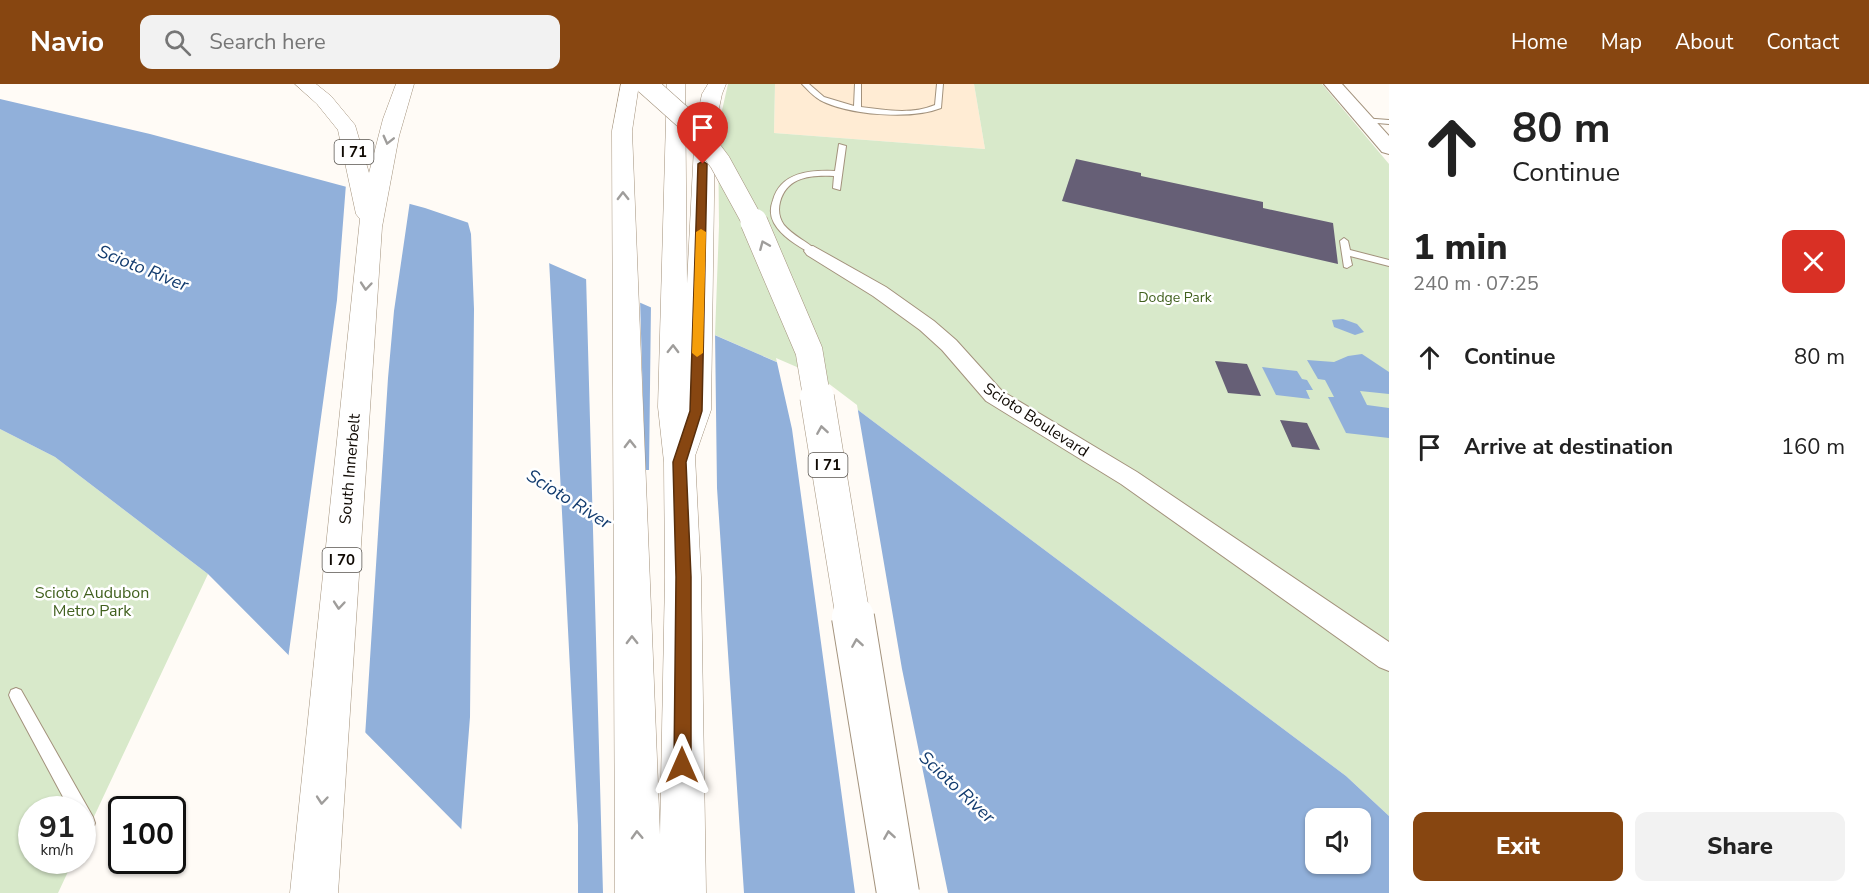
<!DOCTYPE html>
<html lang="en">
<head>
<meta charset="utf-8">
<style>
  :root { --surface:#fff; --page:#f2f2f2; --text:#222; --muted:#767676; --accent:#874611 }
  body { margin:0; font-family:"Nunito Sans",sans-serif; background:var(--page); color:var(--text); height:100vh; display:flex; flex-direction:column; font-size:22px; white-space:nowrap }
  * { box-sizing:border-box; margin:0 }
  p { font-size:20px; color:var(--muted) }
  .icon { flex:none; width:33px; height:33px; fill:none; stroke:currentColor; stroke-width:2; stroke-linecap:round; stroke-linejoin:round }
  .map { position:relative; flex:1; overflow:hidden }
  .panel { display:flex; flex-direction:column; background:var(--surface); width:480px }
  .panel>* { flex:none }
  .top-card { background:#fff; color:var(--text); overflow:hidden }
  .fabs { position:absolute; left:1305px; top:724px; display:grid; gap:12px }
  .fabs a { display:grid; place-items:center; width:66px; height:66px; border-radius:12px; background:var(--surface); box-shadow:0 2px 4px #0004; font-size:30px }
  .speed { position:absolute; left:18px; top:712px; display:flex; gap:12px; font-size:30px; font-weight:700; text-align:center }
  .speed>* { display:grid; place-content:center; width:78px; height:78px; border-radius:50%; background:var(--surface); box-shadow:0 2px 4px #0004; line-height:1 }
  .speed small { font-size:15px; font-weight:400 }
  .speed .limit { border:3px solid #111; border-radius:9px; background:#fff; color:#111 }
  .pin { position:absolute; display:grid; place-items:center; width:51px; height:51px; color:#fff; margin:-62px -26px; border-radius:50% 50% 50% 0; rotate:-45deg; box-shadow:0 0 6px #0007 }
  .pin .icon { rotate:45deg }
  .me { position:absolute; width:66px; margin:-33px; rotate:0deg; stroke-linejoin:round; filter:drop-shadow(0 0 4px #0008) }
  .turn { display:flex; align-items:center; gap:21px; height:126px; padding:0 24px; font-size:27px }
  .turn .icon { width:78px; height:78px; stroke-width:2.5 }
  .turn b { display:block; font-size:42px; line-height:51px }
  .round { display:grid; place-items:center; flex:none; width:63px; height:63px; border-radius:12px; background:var(--page) }
  .headline { display:flex; align-items:center; justify-content:space-between; height:102px; padding:0 24px }
  h1 { font-size:36px; font-weight:800; line-height:45px }
  .cta { display:flex; gap:12px; margin-top:auto; padding:12px 24px }
  .cta a { flex:1; height:69px; border-radius:12px; background:var(--accent); color:#fff; font-size:24px; font-weight:800; line-height:69px; text-align:center }
  .cta a+a { background:var(--page); color:var(--text) }
  ul { padding:0; list-style:none }
  li { display:flex; align-items:center; gap:18px; height:90px; padding:0 24px }
  li div { flex:1 }
  li b { display:block; font-size:22px }
  li em { font-style:normal }
  header { display:flex; align-items:center; gap:36px; box-sizing:border-box; height:84px; padding:0 30px; background:var(--accent); color:#fff }
  header strong { font-size:28px }
  nav { display:flex; gap:33px; margin-inline-start:auto; font-size:21px }
  .search { width:420px; height:54px; background:var(--page); display:flex; align-items:center; gap:15px; box-sizing:border-box; padding:0 21px; border-radius:12px; color:var(--muted); font-size:22px }
  main { display:flex; flex:1; min-height:0 }
  .map>svg:first-child { display:block }
</style>
</head>
<body>
<header>
<strong>Navio</strong>
<div class="search"><svg class="icon" aria-label="search" viewBox="0 0 24 24"><circle cx="10" cy="10" r="6"/><path d="M15 15l6 6"/></svg>Search here</div>
<nav><a>Home</a><a>Map</a><a>About</a><a>Contact</a></nav>
</header>
<main>
<div class="map">
<svg width="1389" height="809" viewBox="0 0 1389 809">
  <rect width="100%" height="100%" fill="#fffbf6"/>
  <path fill="#ffecd4" d="M775 0H974L985 65 774 49Z"/>
  <path fill="#d8e9ca" d="M728 0H775L774 49 985 65 974 0H1322L1389 80V732L1346 692 818 296 715 251 719 142 718 44Z
    M0 345 55 373 208 490 83 756 82 726H32V777H73L58 809H0Z"/>
  <path fill="#91b0da" fill-rule="evenodd" d="M0 15 150 50 425 124 469 139 551 180 818 296 1346 692 1389 732V809H532L465 749 208 490 55 373 0 345ZM1316 735H1360V780H1316Z
    M1343 235 1357 240 1364 248 1355 251 1334 243 1332 236Z
    M1362 270 1389 288V310L1360 307 1367 321 1389 324V354L1346 349 1328 313H1334L1325 296 1318 295 1307 276 1334 278 1348 272Z
    M1262 283 1297 287 1302 295 1307 296 1313 306H1306L1310 315 1276 311Z"/>
  <path fill="#fffbf6" d="M346 100 410 117 394 227 388 294 365 653 288 575 337 216Z
    M467 135 549 175 578 741V809H528L461 749 470 633 474 225 471 150Z
    M586 191 640 215 645 386H649L651 219 715 247 717 404 744 809H603Z
    M776 274 820 293 857 321 902 585 948 809H855L792 345Z"/>
  <path fill="#665f76" d="M1076 75 1141 89V92L1263 118V124L1333 139 1338 180 1062 117Z
    M1215 277 1247 280 1261 312 1228 309Z
    M1280 336 1307 339 1320 366 1292 363Z"/>
  <g fill="none" stroke-linecap="round" stroke-linejoin="round">
    <defs>
      <path id="service" d="M802 0H809L824 13 854 22 855 0H861V23C885 26 911 31 935 21L937 0H943L941 24C911 36 848 31 820 16 813 12 807 5 802 0Z
        M1362 34 1389 36V40L1365 38H1362Z
        M839 60 846 62 840 106 833 104 834 92C812 91 787 92 780 118 778 126 779 134 784 141 793 152 807 157 817 167L813 170 810 169C797 161 782 153 774 139 770 132 770 124 773 116 781 88 810 86 835 87Z
        M1344 154 1348 157 1350 166 1389 176V182L1350 172 1352 181 1347 184 1344 183 1340 157Z
        M16 604 21 606 93 733 95 739 93 745 87 747 82 745V726H70L11 616 9 611 11 606Z"/>
      <path id="minor" d="M813 162 886 203 934 237 956 256 1002 307 1137 388 1389 558V587L1379 583 1121 400 986 317 942 266 920 246 873 212 807 171 804 167 807 163Z"/>
      <path id="tertiary" d="M1324 0H1342L1389 52V70L1382 68Z"/>
      <path id="motorway" d="M295 0H316L331 12 355 41 369 89 383 35 396 0H414L399 52 382 143 338 809H290L360 135 356 130 338 46 317 20Z
        M621 0H639L632 47 660 751 665 493 664 378 658 323 667 0H685L687 200 695 43 702 10 708 0H726L722 10 715 43 711 326 695 372 701 493 706 809H615L612 47Z"/>
    </defs>
    <use href="#service" stroke="#a3927c" stroke-width="2"/>
    <use href="#minor" stroke="#a3927c" stroke-width="2"/>
    <use href="#tertiary" stroke="#a3927c" stroke-width="2"/>
    <use href="#motorway" stroke="#a3927c" stroke-width="1"/>
    <use href="#service" fill="#fff" fill-rule="evenodd"/>
    <use href="#minor" fill="#fff" fill-rule="evenodd"/>
    <use href="#tertiary" fill="#fff" fill-rule="evenodd"/>
    <use href="#motorway" fill="#fff" fill-rule="evenodd"/>
    <defs>
      <path id="motorway-bridge-far3" d="M646 0 693 42 720 78 754 140"/>
      <path id="motorway-bridge-far2" d="M754 138 809 267 817 315"/>
      <path id="motorway-bridge-far1" d="M817 313 853 534"/>
      <path id="motorway-bridge" d="M853 533 898 809"/>
    </defs>
    <use href="#motorway-bridge-far3" stroke="#a3927c" stroke-width="22" stroke-linecap="butt"/>
    <use href="#motorway-bridge-far2" stroke="#a3927c" stroke-width="28" stroke-linecap="butt"/>
    <use href="#motorway-bridge-far1" stroke="#a3927c" stroke-width="35" stroke-linecap="butt"/>
    <use href="#motorway-bridge" stroke="#a3927c" stroke-width="44" stroke-linecap="butt"/>
    <use href="#motorway-bridge-far3" stroke="#fff" stroke-width="21"/>
    <use href="#motorway-bridge-far2" stroke="#fff" stroke-width="27"/>
    <use href="#motorway-bridge-far1" stroke="#fff" stroke-width="34"/>
    <use href="#motorway-bridge" stroke="#fff" stroke-width="42"/>
  </g>
  <defs><path id="oneway-chevron" d="M-2-3.5L2.5 0L-2 3.5" fill="none" stroke-width="1.6" stroke-linecap="round" stroke-linejoin="round" transform="scale(1.5)"/></defs>
  <g stroke="#9f9d9b">
    <use href="#oneway-chevron" transform="translate(388 56) rotate(104)"/>
    <use href="#oneway-chevron" transform="translate(623 112) rotate(-91)"/>
    <use href="#oneway-chevron" transform="translate(764 161) rotate(-113)"/>
    <use href="#oneway-chevron" transform="translate(366 202) rotate(95)"/>
    <use href="#oneway-chevron" transform="translate(673 265) rotate(-89)"/>
    <use href="#oneway-chevron" transform="translate(822 346) rotate(-99)"/>
    <use href="#oneway-chevron" transform="translate(630 360) rotate(-91)"/>
    <use href="#oneway-chevron" transform="translate(339 521) rotate(95)"/>
    <use href="#oneway-chevron" transform="translate(632 556) rotate(-91)"/>
    <use href="#oneway-chevron" transform="translate(857 559) rotate(-99)"/>
    <use href="#oneway-chevron" transform="translate(322 716) rotate(95)"/>
    <use href="#oneway-chevron" transform="translate(637 751) rotate(-92)"/>
    <use href="#oneway-chevron" transform="translate(889 751) rotate(-99)"/>
  </g>
  <path fill="#874611" stroke="#582e0b" stroke-width="1.5" d="M703 77 707 80 702 327 686 378 691 493V681L689 688 682 690 676 688 674 681 676 493 673 378 690 327 698 80Z"/>
  <path fill="#f59e0b" d="M701 145 706 148 703 269 697 273 692 269 696 148Z"/>
  <g text-anchor="middle" dominant-baseline="central" stroke-width="5" stroke-linejoin="round" paint-order="stroke">
    <g font-size="14" fill="#41601e" stroke="#fff">
      <text x="1175" y="213">Dodge Park</text>
    </g>
    <g fill="#fff" stroke="#58544f" stroke-width="1.5">
      <rect x="334.5" y="56" width="39" height="24" rx="4.5"/>
      <rect x="808.5" y="369" width="39" height="24" rx="4.5"/>
      <rect x="322.5" y="464" width="39" height="24" rx="4.5"/>
    </g>
    <g font-size="15" font-weight="bold" fill="#100a04">
      <text x="354" y="68">I 71</text>
      <text x="828" y="381">I 71</text>
      <text x="342" y="476">I 70</text>
    </g>
    <g font-size="16" fill="#100a04" stroke="#fff">
      <text transform="translate(1036 336) rotate(33)">Scioto Boulevard</text>
      <text transform="translate(350 385) rotate(-85)">South Innerbelt</text>
    </g>
    <g font-size="16" fill="#41601e" stroke="#fff">
      <text x="92" y="509">Scioto Audubon<tspan x="92" dy="18">Metro Park</tspan></text>
    </g>
    <g font-size="18" font-style="italic" fill="#133c6f" stroke="#fff">
      <text transform="translate(143 184) rotate(22)">Scioto River</text>
      <text transform="translate(569 415) rotate(32)">Scioto River</text>
      <text transform="translate(957 703) rotate(43)">Scioto River</text>
    </g>
  </g>
</svg>
<div class="fabs">
<a><svg class="icon" aria-label="sound" viewBox="0 0 24 24"><path d="M4 9h4l5-4v14l-5-4H4zM17 9q2 3 0 6"/></svg></a>
</div>
<div class="speed"><div>91<small>km/h</small></div><div class="limit">100</div></div>
<div class="pin" style="left:703px;top:80px;background:#d93025"><svg class="icon" aria-label="arrive" viewBox="0 0 24 24"><path d="M6 21V4h12l-3 4 3 4H6"/></svg></div>
<svg class="me" style="left:682px;top:681px" viewBox="-20 -20 40 40"><path d="M0-17L14 15 0 8-14 15z" fill="#874611" stroke="#fff" stroke-width="4"/></svg>
</div>
<section class="panel">
<div class="top-card">
<div class="turn"><svg class="icon" aria-label="ahead" viewBox="0 0 24 24"><path d="M12 20V5M6 11l6-6 6 6"/></svg><div><b>80 m</b>Continue</div></div>
</div>
<div class="headline"><div><h1>1 min</h1><p>240 m · 07:25</p></div><a class="round" style="background:#d93025;color:#fff"><svg class="icon" aria-label="close" viewBox="0 0 24 24"><path d="M6 6l12 12M18 6L6 18"/></svg></a></div>
<ul>
<li><svg class="icon" aria-label="ahead" viewBox="0 0 24 24"><path d="M12 20V5M6 11l6-6 6 6"/></svg><div><b>Continue</b></div><em>80 m</em></li>
<li><svg class="icon" aria-label="arrive" viewBox="0 0 24 24"><path d="M6 21V4h12l-3 4 3 4H6"/></svg><div><b>Arrive at destination</b></div><em>160 m</em></li>
</ul>
<div class="cta"><a>Exit</a><a>Share</a></div>
</section>
</main>
</body>
</html>
